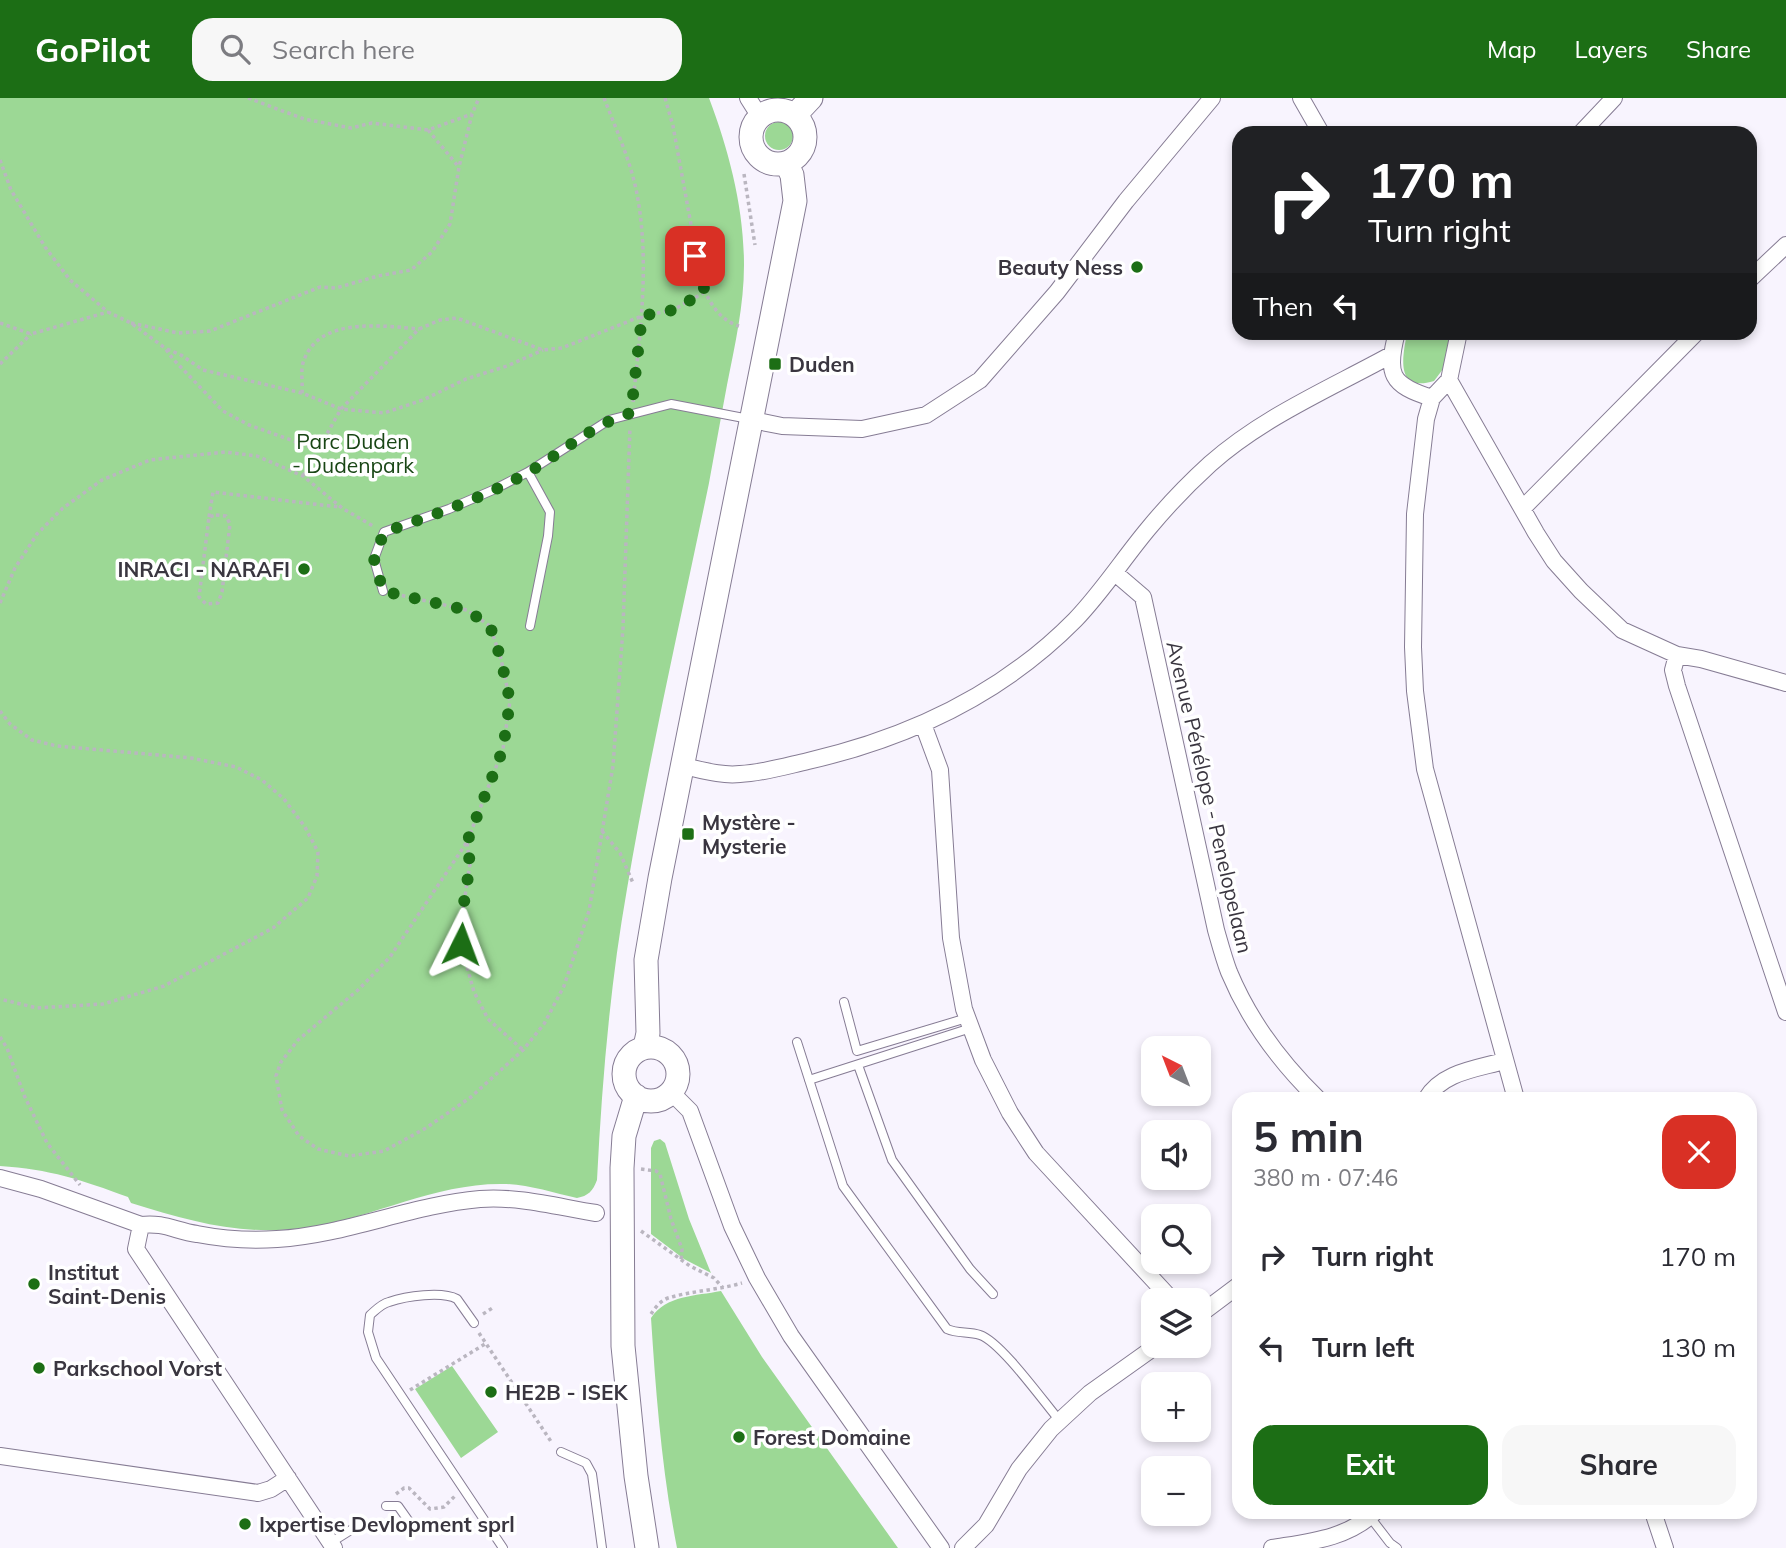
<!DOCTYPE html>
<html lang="en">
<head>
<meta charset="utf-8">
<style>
  :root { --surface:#fff; --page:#f7f7f7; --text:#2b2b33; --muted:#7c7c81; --accent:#1c6e15 }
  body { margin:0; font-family:Mulish,sans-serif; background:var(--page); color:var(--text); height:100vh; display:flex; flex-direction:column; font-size:26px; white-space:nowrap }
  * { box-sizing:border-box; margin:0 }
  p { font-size:23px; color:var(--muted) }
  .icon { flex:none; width:38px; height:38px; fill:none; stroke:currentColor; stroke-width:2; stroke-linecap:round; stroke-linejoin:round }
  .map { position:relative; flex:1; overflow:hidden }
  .side { position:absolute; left:1232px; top:994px; width:525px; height:427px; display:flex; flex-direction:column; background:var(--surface); border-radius:21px; box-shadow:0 4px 10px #0003 }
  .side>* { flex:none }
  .hud { position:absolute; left:1232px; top:28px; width:525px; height:214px; border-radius:21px; box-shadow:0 4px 10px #0003; background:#202124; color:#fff; overflow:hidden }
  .needle { width:46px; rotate:318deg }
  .buttons { position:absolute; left:1141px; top:938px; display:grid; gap:14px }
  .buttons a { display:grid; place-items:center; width:70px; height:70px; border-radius:14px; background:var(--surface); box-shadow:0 4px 10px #0003; font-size:35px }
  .pin { position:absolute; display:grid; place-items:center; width:60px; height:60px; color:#fff; margin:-30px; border-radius:14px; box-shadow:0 4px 10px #0006 }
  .me { position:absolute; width:77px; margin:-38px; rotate:3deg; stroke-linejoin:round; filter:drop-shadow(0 0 5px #0008) }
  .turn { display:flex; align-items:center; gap:24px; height:147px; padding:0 21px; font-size:32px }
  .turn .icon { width:91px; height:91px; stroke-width:2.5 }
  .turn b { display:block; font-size:49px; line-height:60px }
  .then { display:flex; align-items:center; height:66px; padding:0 21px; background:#0003; gap:14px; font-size:26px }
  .round { display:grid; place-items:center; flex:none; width:74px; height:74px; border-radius:21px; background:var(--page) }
  .head { display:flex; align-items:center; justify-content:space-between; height:119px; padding:0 21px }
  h1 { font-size:42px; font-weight:700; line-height:52px }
  .cta { display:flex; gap:14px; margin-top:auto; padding:14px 21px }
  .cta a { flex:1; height:80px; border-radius:21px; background:var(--accent); color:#fff; font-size:28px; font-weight:700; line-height:80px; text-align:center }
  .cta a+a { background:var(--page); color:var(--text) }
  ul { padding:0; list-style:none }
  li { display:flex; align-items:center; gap:21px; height:91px; padding:0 21px }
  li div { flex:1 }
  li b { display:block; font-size:26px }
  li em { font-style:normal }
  header { display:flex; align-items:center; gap:42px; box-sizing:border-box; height:98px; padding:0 35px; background:var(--accent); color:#fff }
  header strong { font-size:33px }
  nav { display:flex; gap:38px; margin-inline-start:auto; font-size:24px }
  .search { width:490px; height:63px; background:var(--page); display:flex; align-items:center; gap:18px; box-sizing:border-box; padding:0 24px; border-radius:21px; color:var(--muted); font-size:26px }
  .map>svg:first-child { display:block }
</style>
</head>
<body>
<header>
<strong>GoPilot</strong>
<div class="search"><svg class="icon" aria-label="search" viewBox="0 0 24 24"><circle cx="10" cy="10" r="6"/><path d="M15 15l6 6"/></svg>Search here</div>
<nav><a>Map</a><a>Layers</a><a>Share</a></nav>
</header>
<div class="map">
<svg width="1786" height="1450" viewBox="0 0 1786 1450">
  <rect width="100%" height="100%" fill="#f8f4fe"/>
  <path fill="#9cd895" d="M0 0H709C729 53 744 110 744 167 744 207 735 247 727 287 721 319 715 352 709 385 681 520 650 655 627 791 610 887 602 984 597 1082 593 1093 588 1098 577 1100 553 1095 527 1086 503 1086 436 1085 375 1119 310 1129 244 1139 193 1124 131 1105L128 1099C82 1082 49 1071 0 1068Z
    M765 38a14 14 0 1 1 28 0a14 14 0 1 1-28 0Z
    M1407 235H1451L1443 271 1434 283C1394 295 1403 257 1407 235Z
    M660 1041 665 1045 689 1121 711 1175 684 1161 651 1136V1050L654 1043Z
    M721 1193 762 1259 898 1450H677C662 1374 656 1297 651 1220 666 1197 696 1198 721 1193Z
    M452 1268 498 1334 461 1360 415 1291Z"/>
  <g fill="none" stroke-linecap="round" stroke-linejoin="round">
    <defs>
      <path id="lane" d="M528 374 550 414 548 438 530 528
        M383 493 374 461 384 434 449 411 493 392 528 374 609 322 671 306 749 321
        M844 904 857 953 967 920
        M797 944 843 1088 947 1231C958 1236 969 1233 980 1237 1001 1244 1043 1303 1060 1323
        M858 967 892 1062 970 1171 993 1196
        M809 982 971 930
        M474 1225 457 1201C442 1193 406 1198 389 1204 381 1206 376 1212 370 1217L368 1234 376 1260 503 1450
        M561 1354 586 1365 592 1376 602 1450
        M386 1408H398L415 1432
        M1370 1419 1390 1445 1397 1450
        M330 1445 362 1425"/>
      <path id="street" d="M748 0 760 19
        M1301 0 1321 35
        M1581 35 1614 0
        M1750 181 1786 147
        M1397 234C1386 276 1390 287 1432 300
        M1459 234 1449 282 1432 300 1426 321 1415 416 1413 549 1415 593 1425 671 1516 1001
        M1449 282 1536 435 1554 463 1581 493 1622 532 1677 557 1701 561 1786 585
        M752 322 782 328 862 331 926 317 980 282 1057 194 1126 103 1212 0
        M1523 410 1697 234
        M1115 475 1143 499 1216 832C1220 846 1224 861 1229 874 1249 922 1281 965 1318 1001
        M1677 557 1673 572 1677 588 1786 914
        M923 626 940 672 951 840 964 911 983 962 1010 1015 1036 1055 1172 1202
        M683 668C702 672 721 678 740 676 763 675 786 668 808 663 908 640 1002 596 1075 522 1102 494 1123 461 1148 431 1167 408 1188 386 1210 366 1263 319 1329 291 1391 257
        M671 994 690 1013 732 1128 757 1180 791 1238 941 1450
        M1426 1001C1442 974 1476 971 1504 963
        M0 1080 41 1091 141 1127C163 1124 176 1133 197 1136 223 1141 251 1143 277 1141 346 1137 411 1107 480 1101 519 1098 558 1109 596 1115
        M141 1127 136 1151 334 1450
        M1199 1217 1239 1187
        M0 1358 258 1395 271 1391 288 1380
        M1653 1414 1665 1450
        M963 1450 986 1427 1019 1371 1051 1331 1090 1295 1156 1248
        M1272 1450C1308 1444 1347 1441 1375 1414"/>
      <path id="secondary" d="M751 39a27 27 0 1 1 54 0a27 27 0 1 1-54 0Z
        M795 17 811 0
        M645 949 648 935 646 862 660 780 795 103 792 77 786 65
        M624 976a27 27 0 1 1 54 0a27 27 0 1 1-54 0Z
        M636 998 624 1038 622 1070 623 1248 636 1378 647 1450"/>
    </defs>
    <use href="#lane" stroke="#867c94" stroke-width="10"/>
    <use href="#street" stroke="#867c94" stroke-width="18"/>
    <use href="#secondary" stroke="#867c94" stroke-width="25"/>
    <path stroke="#bab6c0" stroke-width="3.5" stroke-dasharray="3.5 3.5" stroke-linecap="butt" d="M248 0 304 21 351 30 372 25 428 32 472 16
      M604 0C616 31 631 64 637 96 650 165 640 235 633 304
      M665 0 673 28 702 187C710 205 719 222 739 228
      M428 32 458 68
      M0 62 11 92 45 149 70 182 108 214 131 225 165 250 173 261 223 313 249 327 316 351
      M744 76 755 147
      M0 225 31 236 108 214
      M131 225 178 235 210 233 320 189 336 190 378 178 411 172 432 154 450 126 459 69 472 16 479 0
      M167 251 181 257 203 272 302 295 341 311 384 315 423 302 466 281 507 268 543 252
      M0 266 31 236
      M302 295C303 286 300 271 304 262 320 218 383 228 419 231
      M303 378 341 311 419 231 440 222 457 220 543 252 562 250 642 218 673 212 705 194
      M216 417 226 418 230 426 222 494 218 505 206 506 199 499 209 419Z
      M209 419 213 394 339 409
      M395 496 467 512 490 528 501 561 510 603 503 651 467 744 390 859 358 892 298 942 281 964 276 978 282 1012 299 1038 318 1051 349 1058 384 1053 426 1030 471 999 523 952 544 926 564 888 589 813 613 668 623 530 630 329
      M0 505 15 470 37 436 63 410 102 382 150 362 225 354 257 358 303 378 342 410 373 428
      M0 613 10 626 32 642 57 648 191 660 236 669 262 682 284 701 305 729 318 754 317 778 308 800 273 830 164 888 103 906 37 910 0 901
      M602 733 620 755 633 785
      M467 745 470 766 463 811 461 847 474 894 488 921 523 952
      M0 939 7 950 24 997 47 1045 80 1087
      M641 1071 656 1073 660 1076 671 1121 682 1151 681 1162
      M641 1133 690 1168 714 1180 723 1190
      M483 1216 494 1209
      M651 1216C655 1210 660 1203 668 1200 691 1193 718 1192 742 1185
      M479 1235 552 1345
      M410 1292 485 1246
      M396 1396 404 1390H409L430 1411 444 1409 455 1398"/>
    <use href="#lane" stroke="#fff" stroke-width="8"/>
    <use href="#street" stroke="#fff" stroke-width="16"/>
    <use href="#secondary" stroke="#fff" stroke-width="23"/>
  </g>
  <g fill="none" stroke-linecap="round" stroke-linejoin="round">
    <path stroke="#1c6e15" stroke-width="12" stroke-dasharray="0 21.6" d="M461 846 463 811 470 766 467 744 503 651 510 603 501 561 490 528 467 512 383 493 374 461 384 434C434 417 483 400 529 374 563 354 593 326 631 315L642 218 673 212 705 194 695 158"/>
  </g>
  <g fill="#1c6e15" stroke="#fff" stroke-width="2.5">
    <circle cx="1137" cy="169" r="7"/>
    <rect x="768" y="259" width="14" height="14" rx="3.5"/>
    <circle cx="304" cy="471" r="7"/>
    <rect x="681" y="729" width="14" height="14" rx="3.5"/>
    <circle cx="34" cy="1186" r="7"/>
    <circle cx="39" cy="1270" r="7"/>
    <circle cx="491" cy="1294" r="7"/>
    <circle cx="739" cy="1339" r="7"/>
    <circle cx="245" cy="1426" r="7"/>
  </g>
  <g text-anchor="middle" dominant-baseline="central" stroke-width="7" stroke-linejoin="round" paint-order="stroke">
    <g font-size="21" font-weight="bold" fill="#3a3640" stroke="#fff" text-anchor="start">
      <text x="1123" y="169" text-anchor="end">Beauty Ness</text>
      <text x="789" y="266">Duden</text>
      <text x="290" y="471" text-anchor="end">INRACI - NARAFI</text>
      <text x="702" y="724">Mystère -<tspan x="702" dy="24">Mysterie</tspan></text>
      <text x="48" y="1174">Institut<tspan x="48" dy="24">Saint-Denis</tspan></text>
      <text x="53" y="1270">Parkschool Vorst</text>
      <text x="505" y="1294">HE2B - ISEK</text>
      <text x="753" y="1339">Forest Domaine</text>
      <text x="259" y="1426">Ixpertise Devlopment sprl</text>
    </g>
    <g font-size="21" fill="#194615" stroke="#fff">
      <text x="353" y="343">Parc Duden<tspan x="353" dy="24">- Dudenpark</tspan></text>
    </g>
    <g font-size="21" fill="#3a3640" stroke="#fff">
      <text transform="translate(1210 699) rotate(77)">Avenue Pénélope - Penelopelaan</text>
    </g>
  </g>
</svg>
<div class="buttons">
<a><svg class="needle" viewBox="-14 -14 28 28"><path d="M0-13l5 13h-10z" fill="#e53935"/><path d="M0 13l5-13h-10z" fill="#7c7c81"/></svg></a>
<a><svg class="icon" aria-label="sound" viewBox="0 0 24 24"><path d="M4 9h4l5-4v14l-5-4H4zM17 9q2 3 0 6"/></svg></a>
<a><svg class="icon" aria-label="search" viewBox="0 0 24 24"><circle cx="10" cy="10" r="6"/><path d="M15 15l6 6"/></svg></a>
<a><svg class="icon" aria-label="layers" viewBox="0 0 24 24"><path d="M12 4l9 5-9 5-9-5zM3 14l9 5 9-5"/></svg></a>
<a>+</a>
<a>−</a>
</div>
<div class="pin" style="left:695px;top:158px;background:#d93025"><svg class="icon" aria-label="arrive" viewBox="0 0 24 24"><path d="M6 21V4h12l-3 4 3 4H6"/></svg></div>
<svg class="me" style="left:461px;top:846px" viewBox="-20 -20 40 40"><path d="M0-17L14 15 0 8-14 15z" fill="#1c6e15" stroke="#fff" stroke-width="4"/></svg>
<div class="hud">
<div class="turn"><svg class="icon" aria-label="right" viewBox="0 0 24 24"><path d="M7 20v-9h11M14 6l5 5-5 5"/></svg><div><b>170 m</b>Turn right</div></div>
<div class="then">Then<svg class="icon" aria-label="left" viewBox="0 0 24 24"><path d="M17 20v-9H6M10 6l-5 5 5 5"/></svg></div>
</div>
<section class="side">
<div class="head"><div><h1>5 min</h1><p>380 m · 07:46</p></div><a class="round" style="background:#d93025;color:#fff"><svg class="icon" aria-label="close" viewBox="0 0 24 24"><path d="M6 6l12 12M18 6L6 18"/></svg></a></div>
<ul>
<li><svg class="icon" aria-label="right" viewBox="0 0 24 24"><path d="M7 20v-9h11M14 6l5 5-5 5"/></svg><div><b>Turn right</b></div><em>170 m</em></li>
<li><svg class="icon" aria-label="left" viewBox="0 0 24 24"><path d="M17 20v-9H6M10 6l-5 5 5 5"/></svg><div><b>Turn left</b></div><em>130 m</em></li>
</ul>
<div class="cta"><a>Exit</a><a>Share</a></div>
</section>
</div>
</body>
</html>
